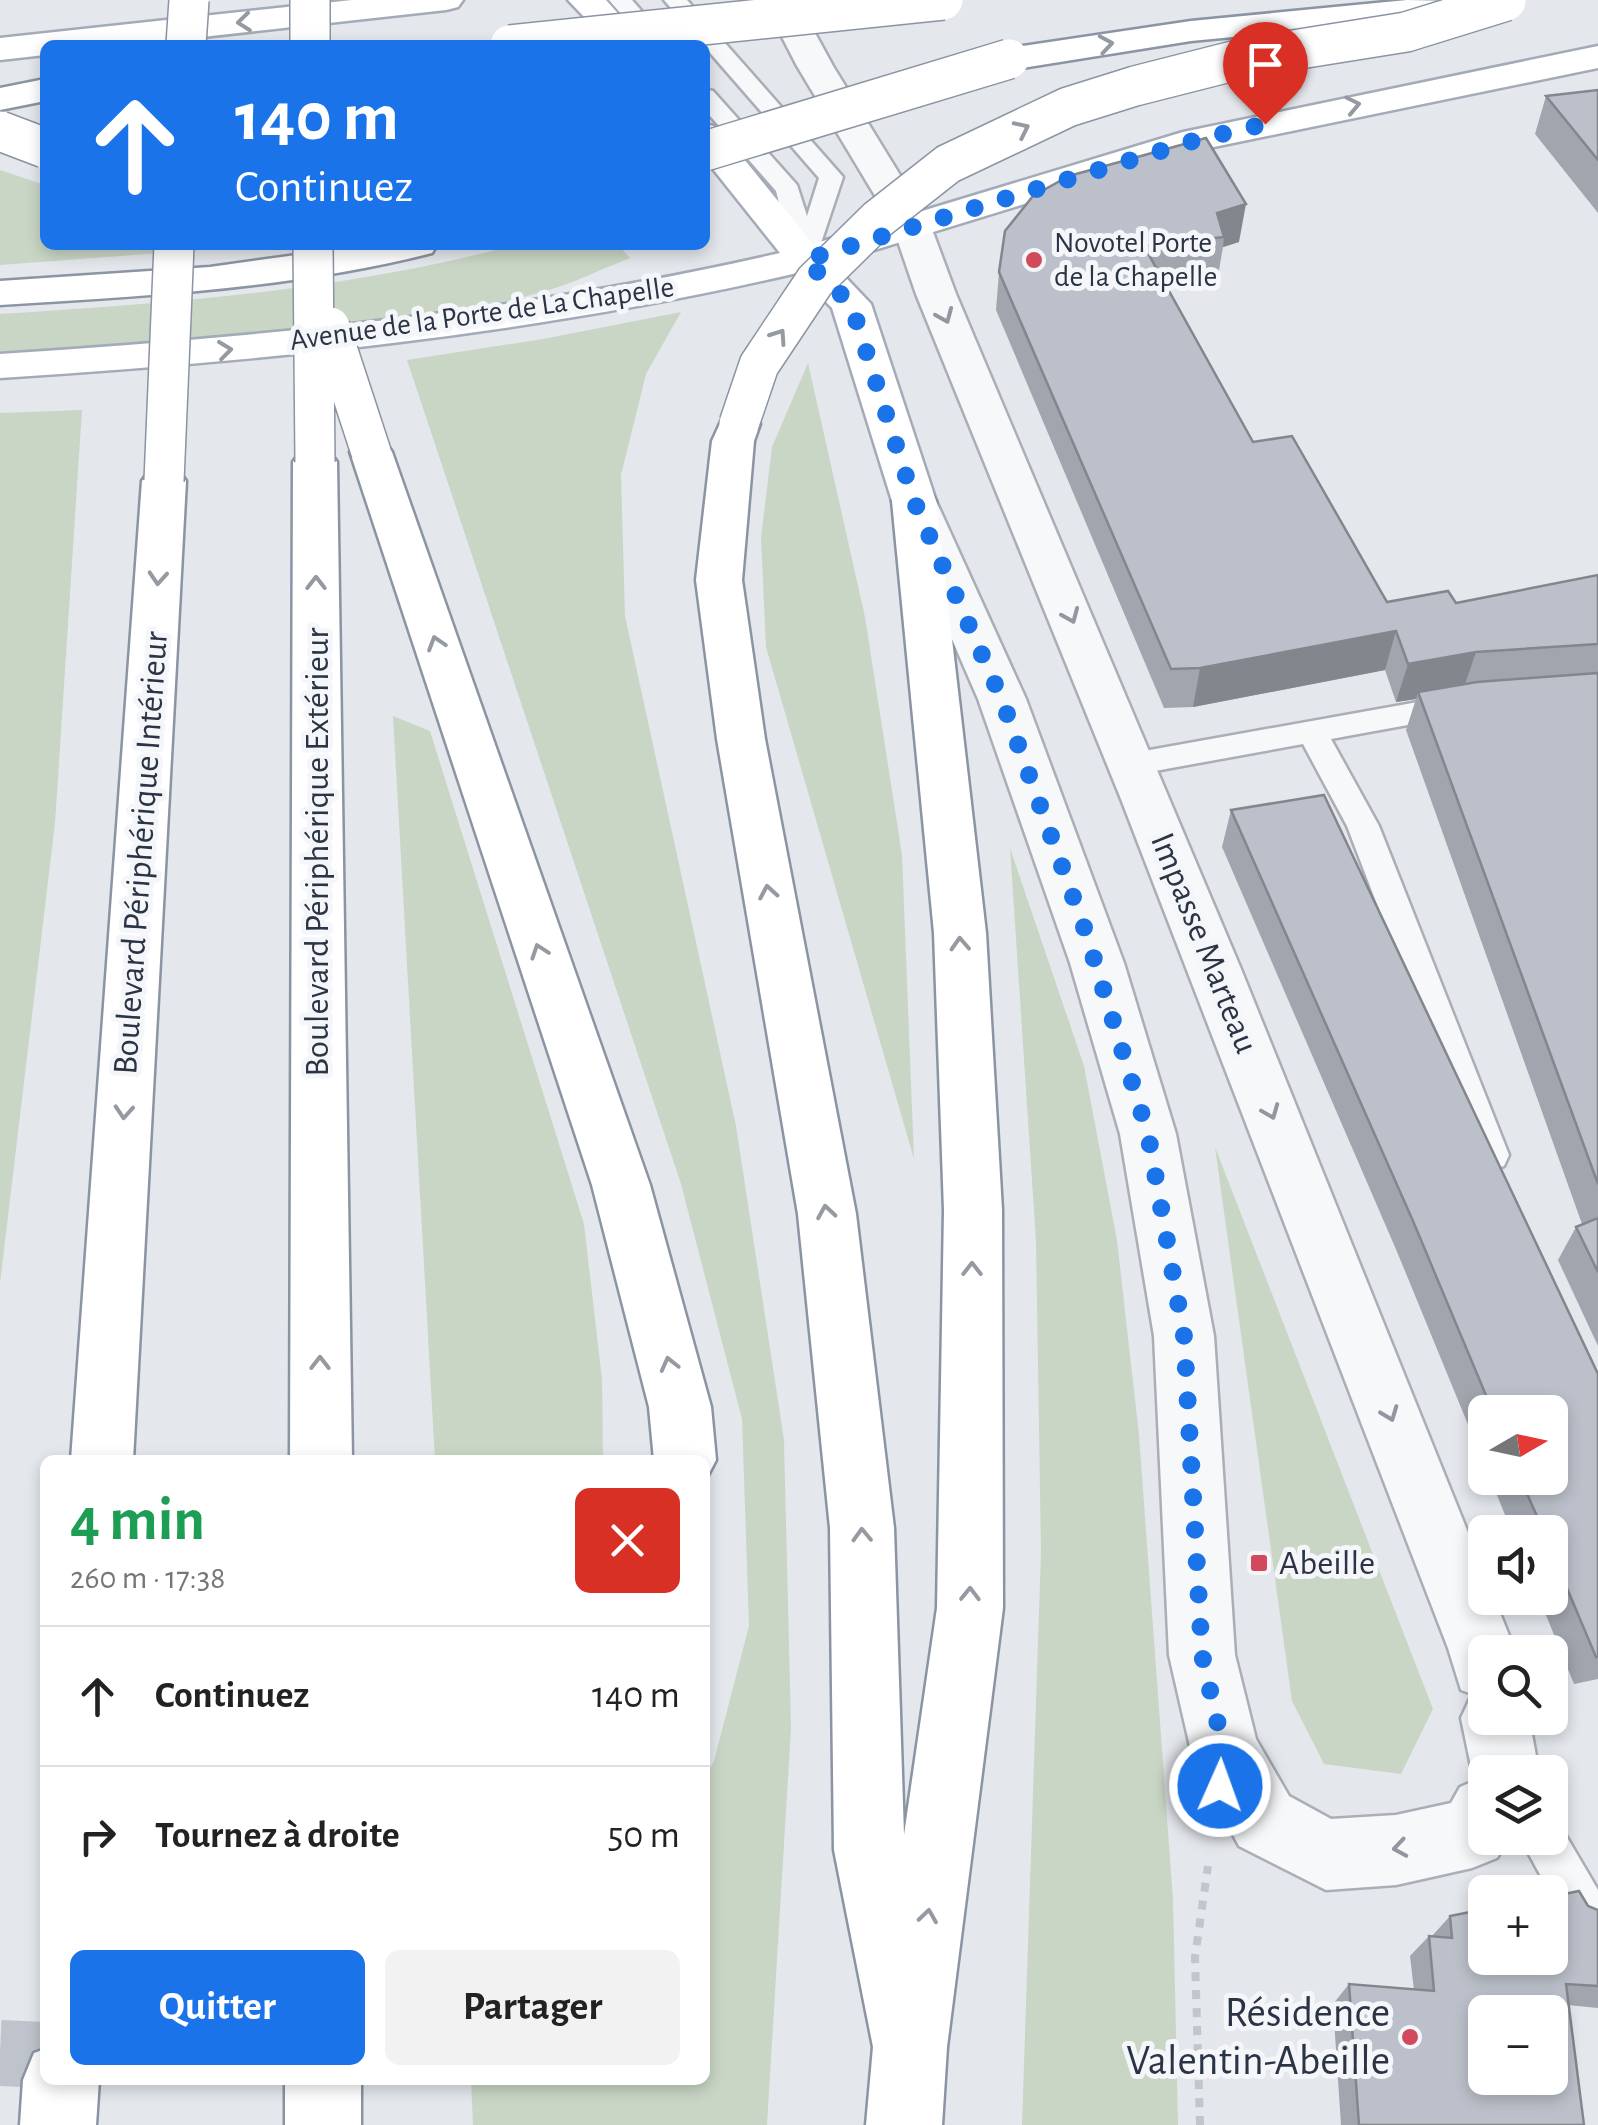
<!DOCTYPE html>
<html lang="fr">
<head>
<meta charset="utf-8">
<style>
  :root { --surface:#fff; --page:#f2f2f2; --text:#222; --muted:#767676; --line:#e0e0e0; --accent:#1a73e8 }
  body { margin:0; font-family:"Alegreya Sans",sans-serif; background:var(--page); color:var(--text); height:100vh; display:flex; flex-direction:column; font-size:38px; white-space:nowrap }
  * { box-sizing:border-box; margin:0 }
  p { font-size:32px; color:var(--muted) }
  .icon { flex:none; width:55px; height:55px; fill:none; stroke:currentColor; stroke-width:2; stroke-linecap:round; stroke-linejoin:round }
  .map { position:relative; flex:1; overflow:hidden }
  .side { position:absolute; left:40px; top:1455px; width:670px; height:630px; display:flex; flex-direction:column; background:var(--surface); border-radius:15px; box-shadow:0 5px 15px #0003 }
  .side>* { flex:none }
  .hud { position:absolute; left:40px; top:40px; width:670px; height:210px; border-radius:15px; box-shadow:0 5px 15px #0003; background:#1a73e8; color:#fff; overflow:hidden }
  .needle { width:65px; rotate:81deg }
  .controls { position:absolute; left:1468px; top:1395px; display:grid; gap:20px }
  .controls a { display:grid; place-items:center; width:100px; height:100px; border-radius:15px; background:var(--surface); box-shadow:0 5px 15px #0003; font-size:50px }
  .pin { position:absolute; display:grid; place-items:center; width:85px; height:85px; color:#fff; margin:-102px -42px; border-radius:50% 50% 50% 0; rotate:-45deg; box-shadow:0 0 10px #0007 }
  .pin .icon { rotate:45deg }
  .me { position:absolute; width:110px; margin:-55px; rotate:2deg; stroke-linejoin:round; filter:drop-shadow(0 0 8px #0008) }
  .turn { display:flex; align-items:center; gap:35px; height:210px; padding:0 30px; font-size:45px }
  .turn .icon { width:130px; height:130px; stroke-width:2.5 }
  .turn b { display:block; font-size:70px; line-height:85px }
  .round { display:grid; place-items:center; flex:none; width:105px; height:105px; border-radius:15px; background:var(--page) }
  .head { display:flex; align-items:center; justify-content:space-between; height:170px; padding:0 30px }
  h1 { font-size:60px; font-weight:700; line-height:75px; color:#1e9e55 }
  .action { display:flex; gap:20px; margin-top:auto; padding:20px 30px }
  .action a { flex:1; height:115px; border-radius:15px; background:var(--accent); color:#fff; font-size:40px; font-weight:700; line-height:115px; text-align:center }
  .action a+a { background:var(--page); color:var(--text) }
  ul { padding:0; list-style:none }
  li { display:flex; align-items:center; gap:30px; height:140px; padding:0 30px; border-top:2px solid var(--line) }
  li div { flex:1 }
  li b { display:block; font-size:38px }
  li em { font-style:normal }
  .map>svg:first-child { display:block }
</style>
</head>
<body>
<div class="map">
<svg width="1598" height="2125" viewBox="0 0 1598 2125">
  <rect width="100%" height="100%" fill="#e4e7ec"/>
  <path fill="#c9d6c5" d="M0 170 45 185V245H267L0 265Z
    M515 245H618L630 258C604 268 578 281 552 289 373 343 185 346 0 354V314C174 303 347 290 515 245Z
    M681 312 646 374 621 475 625 616 736 1126 784 1440 791 1728 767 2125H473L471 2080H705V1777L714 1761 749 1626 742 1419 681 1184 407 360 543 339Z
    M808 363 865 617 902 855 914 1159 766 647 761 538 772 447Z
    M82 410 55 823 0 1283V413Z
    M393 716 430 731 584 1224 602 1379 603 1460H435Z
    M1010 848 1084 1066 1117 1240 1139 1435 1173 1900 1178 2125H1022L1041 1552 1036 1241Z
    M1215 1147 1433 1709 1401 1774 1324 1764 1292 1701Z"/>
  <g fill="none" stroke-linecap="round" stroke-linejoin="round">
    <path stroke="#bfc3cb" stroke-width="66" stroke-dasharray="66 34" stroke-linecap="butt" d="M0 2053 45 2055"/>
    <defs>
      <path id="lane" d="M609 0H632L671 45H648Z
        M664 0H687L843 177 814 264H796L793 259 776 191 705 110V89L713 91 797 185 807 216 819 178Z
        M1457 695 1468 698 1472 706 1468 714 1331 739 1379 826 1509 1155 1504 1166 1491 1170 1478 1166 1473 1155 1347 826 1303 744 1133 775 1122 772 1117 764 1122 756 1133 753Z
        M1550 1819 1558 1822 1598 1890V1925L1583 1931 1567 1924 1520 1838H1550Z"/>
      <path id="street" d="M763 0H797L833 66 930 224 956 294 1241 969 1485 1575V1598H1494L1514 1648 1515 1652H1485V1718H1529L1539 1772H1485V1838H1509L1497 1858 1472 1868 1396 1885 1326 1890 1239 1846 1201 1775 1191 1751 1169 1655 1154 1336 1120 1134 1070 963 978 699 892 501 898 491 914 487 930 491 936 501 1026 699 1124 963 1176 1134 1214 1336 1235 1655 1256 1739 1289 1796 1331 1819 1396 1815 1451 1803 1460 1787 1474 1781 1461 1718 1472 1694 1461 1690 1448 1648 1121 799 916 294 892 224 797 66Z"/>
      <path id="primary" d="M352 0H463L458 7 446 10 131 45H45V55L0 60V38Z
        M568 0H606L646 45H611Z
        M1598 46V68L1204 149 832 263 871 304 936 501 930 511 914 515 898 511 892 501 832 308 797 273C536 334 267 361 0 378V354C261 337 525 312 780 253L705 159V124L718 127 813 244 1183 132Z"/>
      <path id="highway" d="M1407 0 1510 2 1505 9 1493 12 1191 41 1009 70 997 66 991 59 997 52 1009 48 1191 21Z
        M45 79V101L0 110V88Z
        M368 245H437L432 253C290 289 146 296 0 305V281L210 267Z
        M739 411 754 415 760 424 754 441 742 580 765 739 856 1214 894 1528 904 1835 937 1608 944 1210 934 933 892 501 898 491 914 487 930 491 936 501 986 933 1002 1210 1003 1608 947 2047 942 2125H866L873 2047 834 1850 830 1528 798 1214 717 739 696 580 712 441 724 415Z
        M371 439 386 443 392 452 650 1185 711 1407 716 1460 705 1481V1460H654L649 1407 592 1185 350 452 356 443Z
        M315 448 330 452 337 462 352 1460H290L293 462 300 452Z
        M164 467 179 471 186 481 133 1460H71L142 481 149 471Z
        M45 2049V2080H99L96 2125H20L23 2080 34 2053Z
        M285 2080H361V2125H285Z"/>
    </defs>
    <use href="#lane" stroke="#a9aeb7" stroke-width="5"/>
    <use href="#street" stroke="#a9aeb7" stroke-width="5"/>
    <use href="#primary" stroke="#a3abb8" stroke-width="5"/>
    <use href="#highway" stroke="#8b94a3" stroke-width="5"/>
    <path stroke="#c2c5cb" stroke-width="8" stroke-dasharray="9 9" stroke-linecap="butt" d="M1200 2125 1195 1957 1208 1866"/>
    <use href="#lane" fill="#f7f8fa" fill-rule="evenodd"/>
    <use href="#street" fill="#f7f8fa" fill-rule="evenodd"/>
    <use href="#primary" fill="#fff" fill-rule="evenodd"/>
    <use href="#highway" fill="#fff" fill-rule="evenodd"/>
    <defs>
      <path id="highway-bridge" d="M310 0V45
        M186 45 189 0
        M510 45 943 0
        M0 131 45 148
        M705 151 1009 59
        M313 245 315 462
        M330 327 371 452
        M739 424 759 365 815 281 878 219 948 164 1068 107 1135 86 1249 57 1406 32 1506 1
        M164 481 174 245"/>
    </defs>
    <use href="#highway-bridge" stroke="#8b94a3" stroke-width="42" stroke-linecap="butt"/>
    <use href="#highway-bridge" stroke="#fff" stroke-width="39"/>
  </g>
  <path fill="#a1a5ae" d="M1598 90V213L1535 134 1546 96Z
    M1069 176 1239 242 1223 247 1218 276 1163 281 1253 442 1387 602 1456 603 1598 575V1346L1558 1260 1576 1227 1582 1224 1406 730 1416 699 1396 702 1385 670 1193 707 1164 708 996 310 999 272Z
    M1231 810 1598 1374V1679L1574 1684 1539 1598H1550V1532H1512L1490 1478H1550V1412H1485V1466L1398 1254 1222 847Z
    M1588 1906 1598 1910V2008L1568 2005 1584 2125H1341L1333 2004 1349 1984 1414 1990 1410 1956 1429 1936H1432L1450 1916Z"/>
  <path fill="#83868d" d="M1246 204 1239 242 1223 247 1224 237 1217 213Z
    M1396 631 1385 670 1193 707 1200 668Z
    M1476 652 1463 690 1418 692 1416 699 1396 702 1408 664Z"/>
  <path fill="#bbc0ca" stroke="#83868d" stroke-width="2.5" fill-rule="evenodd" d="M1598 90V160L1546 96Z
    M1206 138 1246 204 1217 213 1224 237 1144 246 1253 442 1292 436 1387 602 1448 591 1456 603 1598 575V644L1476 652 1408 664 1396 631 1200 668 1171 669 999 272 1005 231 1033 196 1069 176Z
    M1598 673V1184L1418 692 1477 682Z
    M1324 795 1598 1374V1656L1596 1657 1550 1548V1532H1544L1520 1478H1550V1412H1493L1413 1221 1231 810Z
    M1598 1218V1272L1576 1227Z
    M1579 1891 1588 1906 1598 1910V1986L1566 1984 1584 2125H1359L1349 1984 1434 1991 1429 1936 1452 1938 1450 1916 1485 1909V1958H1550V1897ZM1485 2012H1550V2078H1485Z"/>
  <defs><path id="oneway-chevron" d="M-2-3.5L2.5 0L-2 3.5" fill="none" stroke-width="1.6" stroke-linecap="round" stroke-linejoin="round" transform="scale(2.5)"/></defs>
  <g stroke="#959aa2">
    <use href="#oneway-chevron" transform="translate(244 22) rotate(174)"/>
    <use href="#oneway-chevron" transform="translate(1106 44) rotate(-9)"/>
    <use href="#oneway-chevron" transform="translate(1353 105) rotate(-12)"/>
    <use href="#oneway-chevron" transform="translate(1022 129) rotate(-26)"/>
    <use href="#oneway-chevron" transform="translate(779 336) rotate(-56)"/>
    <use href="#oneway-chevron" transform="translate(225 350) rotate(-7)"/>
    <use href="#oneway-chevron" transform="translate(158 578) rotate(94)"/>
    <use href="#oneway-chevron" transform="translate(316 583) rotate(-90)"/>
    <use href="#oneway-chevron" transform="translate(436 643) rotate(-107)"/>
    <use href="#oneway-chevron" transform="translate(768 892) rotate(-100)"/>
    <use href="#oneway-chevron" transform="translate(960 944) rotate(-93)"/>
    <use href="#oneway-chevron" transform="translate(539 951) rotate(-109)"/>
    <use href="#oneway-chevron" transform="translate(124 1112) rotate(94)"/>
    <use href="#oneway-chevron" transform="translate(826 1212) rotate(-99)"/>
    <use href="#oneway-chevron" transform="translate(972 1269) rotate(-90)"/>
    <use href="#oneway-chevron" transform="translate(320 1363) rotate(-90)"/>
    <use href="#oneway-chevron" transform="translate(669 1364) rotate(-104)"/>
    <use href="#oneway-chevron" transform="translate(862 1535) rotate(-92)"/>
    <use href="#oneway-chevron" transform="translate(970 1594) rotate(-89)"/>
    <use href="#oneway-chevron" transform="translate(928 1916) rotate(-82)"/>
  </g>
  <g stroke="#9196a0">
    <use href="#oneway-chevron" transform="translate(945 316) rotate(67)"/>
    <use href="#oneway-chevron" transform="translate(1071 616) rotate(67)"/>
    <use href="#oneway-chevron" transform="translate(1271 1112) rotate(68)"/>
    <use href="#oneway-chevron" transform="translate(1390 1414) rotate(69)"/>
    <use href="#oneway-chevron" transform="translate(1400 1848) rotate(171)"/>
  </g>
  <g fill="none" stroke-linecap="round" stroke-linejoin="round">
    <path stroke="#1a73e8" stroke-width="18" stroke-dasharray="0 32.4" d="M1220 1786 1224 1751 1202 1655 1184 1336 1148 1134 1085 930 1002 700 914 501 851 304 805 260 1196 140 1265 124"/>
  </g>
  <g fill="#d1495b" stroke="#f4f6f9" stroke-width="4">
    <circle cx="1034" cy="260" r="10"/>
    <rect x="1249" y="1553" width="20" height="20" rx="5"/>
    <circle cx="1410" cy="2037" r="10"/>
  </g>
  <g text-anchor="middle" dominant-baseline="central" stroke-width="10" stroke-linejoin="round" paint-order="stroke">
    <g font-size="30" fill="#2b3445" stroke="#f4f6f9" text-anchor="start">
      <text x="1054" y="243">Novotel Porte<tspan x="1054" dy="34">de la Chapelle</tspan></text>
    </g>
    <g font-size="30" fill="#2b3445" stroke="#f4f6f9">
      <text transform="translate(482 314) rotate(-8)">Avenue de la Porte de La Chapelle</text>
    </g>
    <g font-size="35" fill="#2b3445" stroke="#f4f6f9">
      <text transform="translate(317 852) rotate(-90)">Boulevard Périphérique Extérieur</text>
      <text transform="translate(141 853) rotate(-86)">Boulevard Périphérique Intérieur</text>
      <text transform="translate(1204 943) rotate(68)">Impasse Marteau</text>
    </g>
    <g font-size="35" fill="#2b3445" stroke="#f4f6f9" text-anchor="start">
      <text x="1279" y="1563">Abeille</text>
    </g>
    <g font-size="42" fill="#2b3445" stroke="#f4f6f9" text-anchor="end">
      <text x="1390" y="2013">Résidence<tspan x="1390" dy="48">Valentin-Abeille</tspan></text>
    </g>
  </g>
</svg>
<div class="controls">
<a><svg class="needle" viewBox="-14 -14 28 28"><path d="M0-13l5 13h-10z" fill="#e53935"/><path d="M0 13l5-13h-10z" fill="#767676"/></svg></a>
<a><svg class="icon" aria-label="sound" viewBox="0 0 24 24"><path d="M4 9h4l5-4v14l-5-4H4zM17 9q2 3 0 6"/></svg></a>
<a><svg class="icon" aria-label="search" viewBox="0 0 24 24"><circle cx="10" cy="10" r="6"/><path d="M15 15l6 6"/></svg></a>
<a><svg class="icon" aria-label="layers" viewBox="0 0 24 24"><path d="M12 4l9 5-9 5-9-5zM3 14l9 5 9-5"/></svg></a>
<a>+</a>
<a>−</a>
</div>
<div class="pin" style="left:1265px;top:124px;background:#d93025"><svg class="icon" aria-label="arrive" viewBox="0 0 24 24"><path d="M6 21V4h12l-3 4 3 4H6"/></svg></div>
<svg class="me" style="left:1220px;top:1786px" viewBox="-20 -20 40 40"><circle r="17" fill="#1a73e8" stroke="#fff" stroke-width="3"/><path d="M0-11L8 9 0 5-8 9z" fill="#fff"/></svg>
<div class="hud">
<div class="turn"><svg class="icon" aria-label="ahead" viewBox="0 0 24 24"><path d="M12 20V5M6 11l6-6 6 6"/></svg><div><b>140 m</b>Continuez</div></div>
</div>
<section class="side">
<div class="head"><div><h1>4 min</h1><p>260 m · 17:38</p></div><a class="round" style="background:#d93025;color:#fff"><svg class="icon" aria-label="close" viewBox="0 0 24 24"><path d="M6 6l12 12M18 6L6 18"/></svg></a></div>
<ul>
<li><svg class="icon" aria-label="ahead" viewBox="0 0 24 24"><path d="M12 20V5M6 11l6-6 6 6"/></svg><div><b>Continuez</b></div><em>140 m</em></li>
<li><svg class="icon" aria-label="right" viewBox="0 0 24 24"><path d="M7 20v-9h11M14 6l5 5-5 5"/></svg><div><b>Tournez à droite</b></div><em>50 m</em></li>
</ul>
<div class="action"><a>Quitter</a><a>Partager</a></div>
</section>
</div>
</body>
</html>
